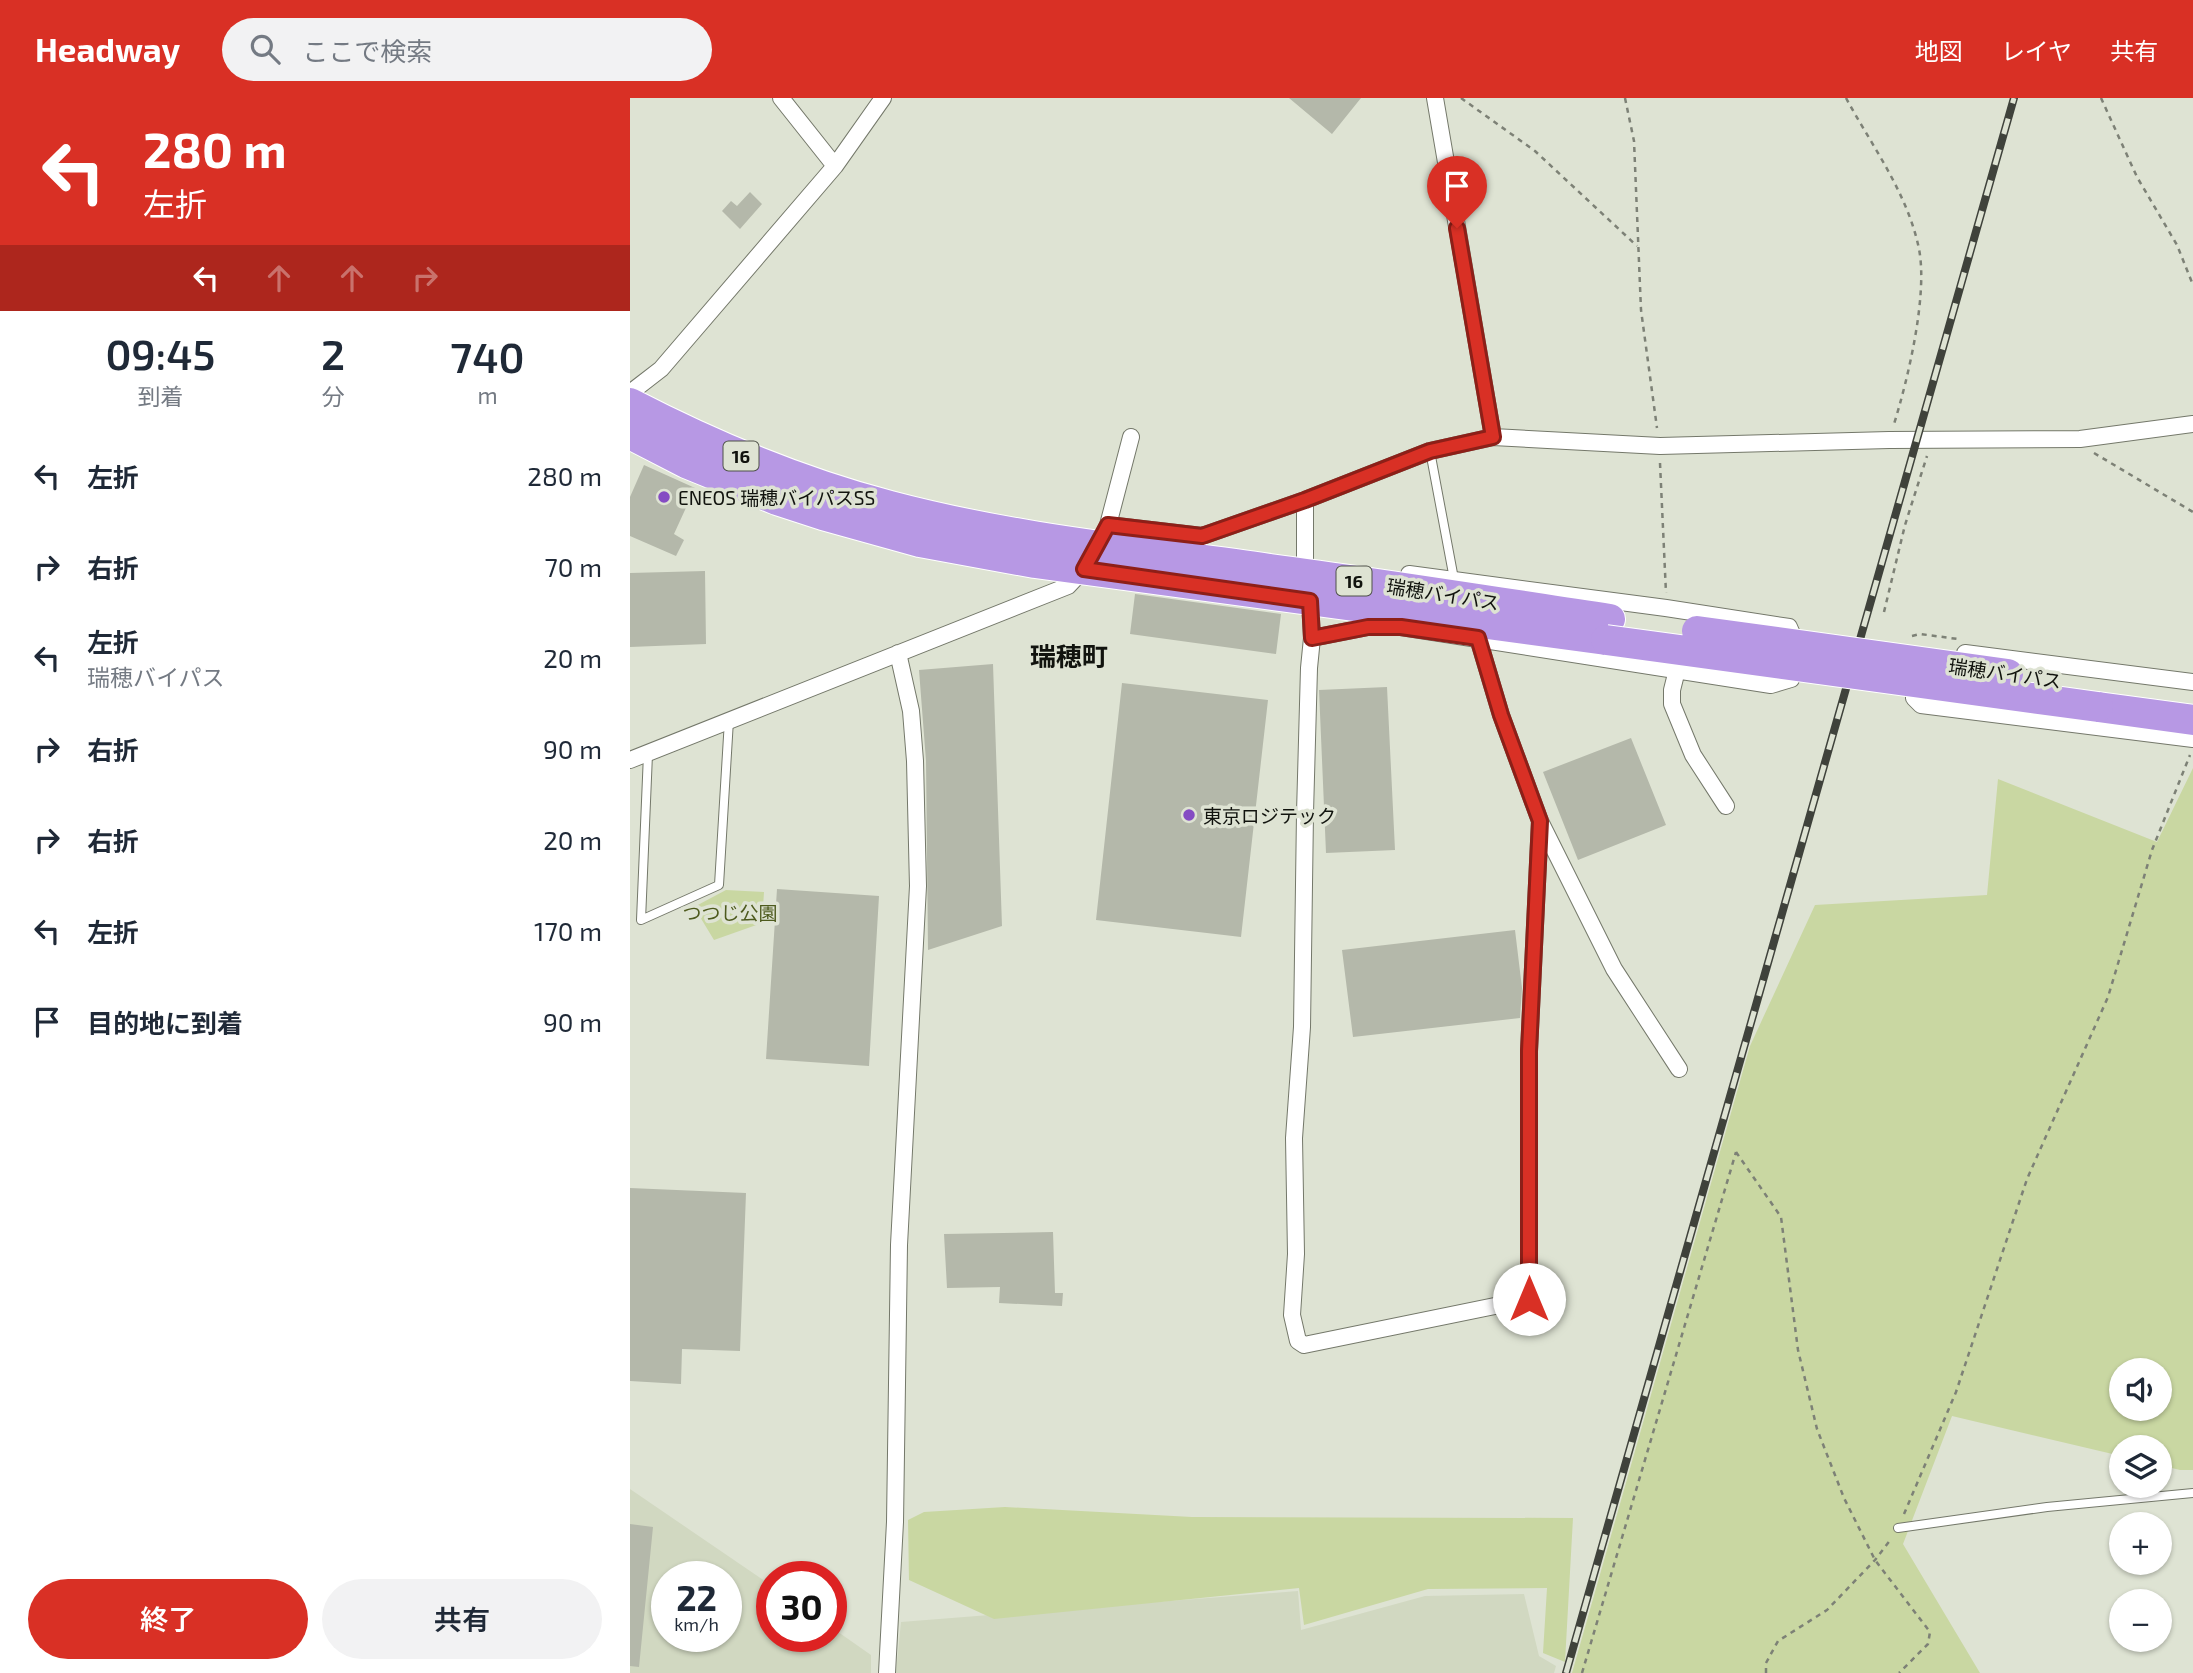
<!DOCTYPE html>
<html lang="ja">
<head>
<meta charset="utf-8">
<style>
  :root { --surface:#fff; --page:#f2f2f3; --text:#1f2937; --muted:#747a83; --accent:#d93025 }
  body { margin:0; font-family:"Exo 2","Noto Sans JP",sans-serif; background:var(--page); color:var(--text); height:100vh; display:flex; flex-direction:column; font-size:26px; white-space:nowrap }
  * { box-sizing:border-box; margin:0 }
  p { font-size:23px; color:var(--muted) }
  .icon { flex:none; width:38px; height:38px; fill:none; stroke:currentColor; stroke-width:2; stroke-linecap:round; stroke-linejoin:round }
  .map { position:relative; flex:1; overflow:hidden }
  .details { display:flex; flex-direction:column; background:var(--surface); width:630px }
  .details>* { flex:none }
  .guide { background:#d93025; color:#fff; overflow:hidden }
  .fabs { position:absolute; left:1479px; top:1260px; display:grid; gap:14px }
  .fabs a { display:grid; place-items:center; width:63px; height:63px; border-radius:50%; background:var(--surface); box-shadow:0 2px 5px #0004; font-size:35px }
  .speed { position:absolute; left:21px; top:1463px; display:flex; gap:14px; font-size:35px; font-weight:700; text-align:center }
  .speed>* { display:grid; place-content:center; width:91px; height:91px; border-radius:50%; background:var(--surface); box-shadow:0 2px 5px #0004; line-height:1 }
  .speed small { font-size:18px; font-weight:400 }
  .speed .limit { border:10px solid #d22; background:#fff; color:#111 }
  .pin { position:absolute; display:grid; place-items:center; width:60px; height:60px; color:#fff; margin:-72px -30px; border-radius:50% 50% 50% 0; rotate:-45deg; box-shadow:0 0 7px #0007 }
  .pin .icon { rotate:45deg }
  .me { position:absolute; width:77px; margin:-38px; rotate:0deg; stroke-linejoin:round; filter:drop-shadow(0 0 5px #0008) }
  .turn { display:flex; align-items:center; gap:24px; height:147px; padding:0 28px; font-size:32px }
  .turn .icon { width:91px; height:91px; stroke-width:2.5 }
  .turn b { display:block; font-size:49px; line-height:60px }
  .lanes { display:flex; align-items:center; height:66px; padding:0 28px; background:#0003; justify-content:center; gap:35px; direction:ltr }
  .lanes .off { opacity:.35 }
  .eta { display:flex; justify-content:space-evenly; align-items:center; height:119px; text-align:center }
  .eta b { font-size:42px; font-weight:600; line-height:49px }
  .primary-button { display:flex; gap:14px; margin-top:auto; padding:14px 28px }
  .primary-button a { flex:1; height:80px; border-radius:42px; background:var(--accent); color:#fff; font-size:28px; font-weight:600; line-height:80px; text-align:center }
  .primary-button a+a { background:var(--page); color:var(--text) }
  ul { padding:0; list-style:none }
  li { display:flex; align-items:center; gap:21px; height:91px; padding:0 28px }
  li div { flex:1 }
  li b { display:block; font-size:26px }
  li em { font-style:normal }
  header { display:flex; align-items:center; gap:42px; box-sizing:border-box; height:98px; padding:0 35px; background:var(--accent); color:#fff }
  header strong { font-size:33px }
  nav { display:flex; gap:38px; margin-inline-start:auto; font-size:24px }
  .search { width:490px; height:63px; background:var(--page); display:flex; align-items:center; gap:18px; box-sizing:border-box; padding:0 24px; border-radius:38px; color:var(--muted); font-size:26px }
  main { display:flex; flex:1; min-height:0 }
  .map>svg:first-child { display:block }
</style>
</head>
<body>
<header>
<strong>Headway</strong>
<div class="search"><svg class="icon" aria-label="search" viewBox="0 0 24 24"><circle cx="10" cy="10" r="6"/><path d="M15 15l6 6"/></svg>ここで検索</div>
<nav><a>地図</a><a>レイヤ</a><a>共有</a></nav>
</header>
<main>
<section class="details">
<div class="guide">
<div class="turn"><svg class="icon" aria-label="left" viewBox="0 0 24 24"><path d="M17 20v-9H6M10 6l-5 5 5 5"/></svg><div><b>280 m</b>左折</div></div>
<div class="lanes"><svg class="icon" aria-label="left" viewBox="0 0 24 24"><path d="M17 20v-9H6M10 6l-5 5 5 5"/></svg><svg class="icon off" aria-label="ahead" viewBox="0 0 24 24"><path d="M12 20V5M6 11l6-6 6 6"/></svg><svg class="icon off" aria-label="ahead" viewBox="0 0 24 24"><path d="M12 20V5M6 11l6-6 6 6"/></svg><svg class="icon off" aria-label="right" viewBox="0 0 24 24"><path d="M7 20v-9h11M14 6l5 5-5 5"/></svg></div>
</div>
<div class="eta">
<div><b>09:45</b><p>到着</p></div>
<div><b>2</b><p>分</p></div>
<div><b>740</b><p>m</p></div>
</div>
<ul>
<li><svg class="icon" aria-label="left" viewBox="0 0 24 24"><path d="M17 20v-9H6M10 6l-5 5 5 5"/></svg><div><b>左折</b></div><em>280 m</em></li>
<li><svg class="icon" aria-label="right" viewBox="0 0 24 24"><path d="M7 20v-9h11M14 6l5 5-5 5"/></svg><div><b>右折</b></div><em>70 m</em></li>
<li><svg class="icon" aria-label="left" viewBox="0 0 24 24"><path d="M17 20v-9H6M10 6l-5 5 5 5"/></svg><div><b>左折</b><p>瑞穂バイパス</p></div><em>20 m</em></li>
<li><svg class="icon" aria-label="right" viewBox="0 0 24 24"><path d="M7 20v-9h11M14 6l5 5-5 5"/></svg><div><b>右折</b></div><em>90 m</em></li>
<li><svg class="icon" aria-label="right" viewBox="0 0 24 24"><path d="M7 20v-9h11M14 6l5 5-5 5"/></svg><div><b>右折</b></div><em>20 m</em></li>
<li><svg class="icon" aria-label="left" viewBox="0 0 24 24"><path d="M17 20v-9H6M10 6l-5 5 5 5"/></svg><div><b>左折</b></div><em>170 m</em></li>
<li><svg class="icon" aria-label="arrive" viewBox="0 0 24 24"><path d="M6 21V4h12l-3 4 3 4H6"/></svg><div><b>目的地に到着</b></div><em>90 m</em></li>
</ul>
<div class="primary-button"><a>終了</a><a>共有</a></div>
</section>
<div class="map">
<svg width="1563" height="1575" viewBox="0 0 1563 1575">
  <rect width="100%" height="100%" fill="#dee3d3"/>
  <path fill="#d1d8c1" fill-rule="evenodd" d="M0 1391 142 1488V1538H201V1529L241 1557V1575H0ZM37 1479H96V1538H37Z
    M668 1493 671 1532 795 1498 894 1496 909 1558 926 1568 924 1575H266L271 1524Z"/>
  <path fill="#c9d7a2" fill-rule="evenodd" d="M1563 670V1372H1550L1530 1367V1349H1491V1358L1322 1318 1273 1446 1350 1575H942L1120 948 1185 807 1357 797 1368 681 1527 744ZM1491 1272H1530V1311H1491Z
    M96 792 134 794 132 825 84 842 64 809Z
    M375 1409 562 1419 943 1420 935 1564 913 1555 917 1490 798 1491 674 1527 669 1490 364 1521 279 1482 278 1422 294 1414Z"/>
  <path fill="#b4b8aa" d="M659 0H731L702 36Z
    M120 94 132 106 110 131 92 113 101 103 107 108Z
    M14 367 65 390 44 436 54 442 46 458 0 438V399Z
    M75 473 76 546 0 549V475Z
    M505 496 651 516 646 556 500 536Z
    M363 566 372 828 298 852 296 663 289 572Z
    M492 585 638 602 611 839 466 822Z
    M757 589 765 752 696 755 689 592Z
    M1001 640 1036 727 948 762 913 674Z
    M147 791 249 798 239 968 136 961Z
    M885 832 892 890 890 920 723 939 712 852Z
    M0 1090 116 1095 110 1253 52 1251 51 1286 0 1283Z
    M423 1134 425 1195H433L432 1208 369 1205 370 1189 317 1190 314 1136Z
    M0 1426 23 1429 9 1569 0 1568Z"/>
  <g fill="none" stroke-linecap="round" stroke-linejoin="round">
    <defs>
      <path id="lane" d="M800 353 824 481
        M18 656 11 822 89 787 99 622
        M1268 1430 1417 1409 1563 1395"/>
      <path id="street" d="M151 0 205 68
        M805 0 863 339
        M0 295 31 271 205 68 253 0
        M478 427 572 438 675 402 800 353 863 339 1030 348 1259 342 1450 341 1563 326
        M474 436 478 427 501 339
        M675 468V402
        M680 503 682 540 679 570 675 715 672 929 664 1040 666 1156 662 1217 668 1243 674 1247 899 1201V953L910 723
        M682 540 738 529H771L1141 587 1161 581 1169 552 1159 529 1036 510 779 476
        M848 540 871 617 910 723 984 871 1049 971
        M1335 555 1563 584
        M1047 572 1042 592V606L1063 657 1096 708
        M1289 580 1284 600 1291 607 1563 641
        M0 662 438 488 454 471
        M257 1575 265 1424 269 1147 288 788 285 663 281 613 268 555"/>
      <path id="highway" d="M0 305C83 348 169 384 260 408 384 441 513 453 640 471 754 486 867 504 980 521
        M0 336 56 365 147 402 193 417 290 444 405 465 976 542
        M1468 609 1563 622"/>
    </defs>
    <use href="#lane" stroke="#74786a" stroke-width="10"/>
    <use href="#street" stroke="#74786a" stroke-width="18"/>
    <use href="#highway" stroke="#fff" stroke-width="32"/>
    <path stroke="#7d8176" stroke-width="2.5" stroke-dasharray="5 5" stroke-linecap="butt" d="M831 0 905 53 1007 148
      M995 0 1004 43 1011 212 1027 330
      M1216 0C1242 48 1278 96 1289 151 1298 197 1278 281 1264 326
      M1471 0 1507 79 1547 147 1563 187
      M1464 355 1563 414
      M1030 365 1036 495
      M1254 514 1275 427 1297 358
      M1282 538 1290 536 1328 541
      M1106 1054 1151 1119 1168 1252 1187 1331 1214 1400 1245 1462 1300 1534 1298 1546 1269 1575
      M1274 1416 1326 1294 1397 1081 1478 899 1522 752 1560 657
      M952 1575 1106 1054
      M1136 1575V1565L1148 1543 1197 1512 1245 1462 1261 1441"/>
    <use href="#lane" stroke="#fff" stroke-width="8"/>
    <use href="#street" stroke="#fff" stroke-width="16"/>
    <use href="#highway" stroke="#b798e4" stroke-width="30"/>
    <defs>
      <path id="rail" d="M936 1575 1384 0"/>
    </defs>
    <use href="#rail" stroke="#3f423b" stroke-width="8"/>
    <use href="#rail" stroke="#dee3d3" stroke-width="5" stroke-dasharray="16" stroke-linecap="butt"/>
    <defs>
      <path id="highway-bridge" d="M1067 533 1378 576
        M976 542 1468 609"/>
    </defs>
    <use href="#highway-bridge" stroke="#fff" stroke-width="32" stroke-linecap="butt"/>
    <use href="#highway-bridge" stroke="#b798e4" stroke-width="30"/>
  </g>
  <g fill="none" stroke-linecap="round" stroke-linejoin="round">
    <defs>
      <path id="route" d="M827 130 863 339 800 353 675 402 572 438 478 427 454 471 680 503 682 540 738 529H771L848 540 871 617 910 723 899 953V1201"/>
    </defs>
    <use href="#route" stroke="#8d1f18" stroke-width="18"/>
    <use href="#route" stroke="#d93025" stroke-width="12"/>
  </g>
  <g fill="#854cc3" stroke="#dee3d3" stroke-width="2.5">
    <circle cx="34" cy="399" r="7"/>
    <circle cx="559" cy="717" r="7"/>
  </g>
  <g text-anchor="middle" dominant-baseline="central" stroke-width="7" stroke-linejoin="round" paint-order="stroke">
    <g fill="#dee3d3" stroke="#4e5149" stroke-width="2">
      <rect x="93.5" y="343.5" width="35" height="29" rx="5"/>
      <rect x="706.5" y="468.5" width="35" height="29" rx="5"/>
    </g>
    <g font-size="18" font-weight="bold" fill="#11130e">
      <text x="111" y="358">16</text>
      <text x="724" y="483">16</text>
    </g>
    <g font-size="19" fill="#11130e" stroke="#dee3d3" text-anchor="start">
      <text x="48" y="399">ENEOS 瑞穂バイパスSS</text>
      <text x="573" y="717">東京ロジテック</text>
    </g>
    <g font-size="19" fill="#11130e" stroke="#dee3d3">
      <text transform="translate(813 496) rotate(9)">瑞穂バイパス</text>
      <text transform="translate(1375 575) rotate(8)">瑞穂バイパス</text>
    </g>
    <g font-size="19" fill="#4d5a1d" stroke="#dee3d3">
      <text x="100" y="814">つつじ公園</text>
    </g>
    <g font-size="26" font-weight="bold" fill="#11130e" stroke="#dee3d3">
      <text x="439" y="557">瑞穂町</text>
    </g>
  </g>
</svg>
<div class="fabs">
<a><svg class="icon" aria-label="sound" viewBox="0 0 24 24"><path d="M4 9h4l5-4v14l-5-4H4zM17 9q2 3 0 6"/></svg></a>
<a><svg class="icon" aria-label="layers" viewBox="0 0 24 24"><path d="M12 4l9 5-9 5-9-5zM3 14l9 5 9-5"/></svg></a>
<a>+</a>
<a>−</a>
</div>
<div class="speed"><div>22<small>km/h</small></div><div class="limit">30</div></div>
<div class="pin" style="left:827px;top:130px;background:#d93025"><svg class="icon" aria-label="arrive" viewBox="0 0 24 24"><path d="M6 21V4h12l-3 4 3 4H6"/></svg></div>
<svg class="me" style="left:899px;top:1201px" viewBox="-20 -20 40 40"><circle r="19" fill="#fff"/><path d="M0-13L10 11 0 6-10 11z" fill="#d93025"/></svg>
</div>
</main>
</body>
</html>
